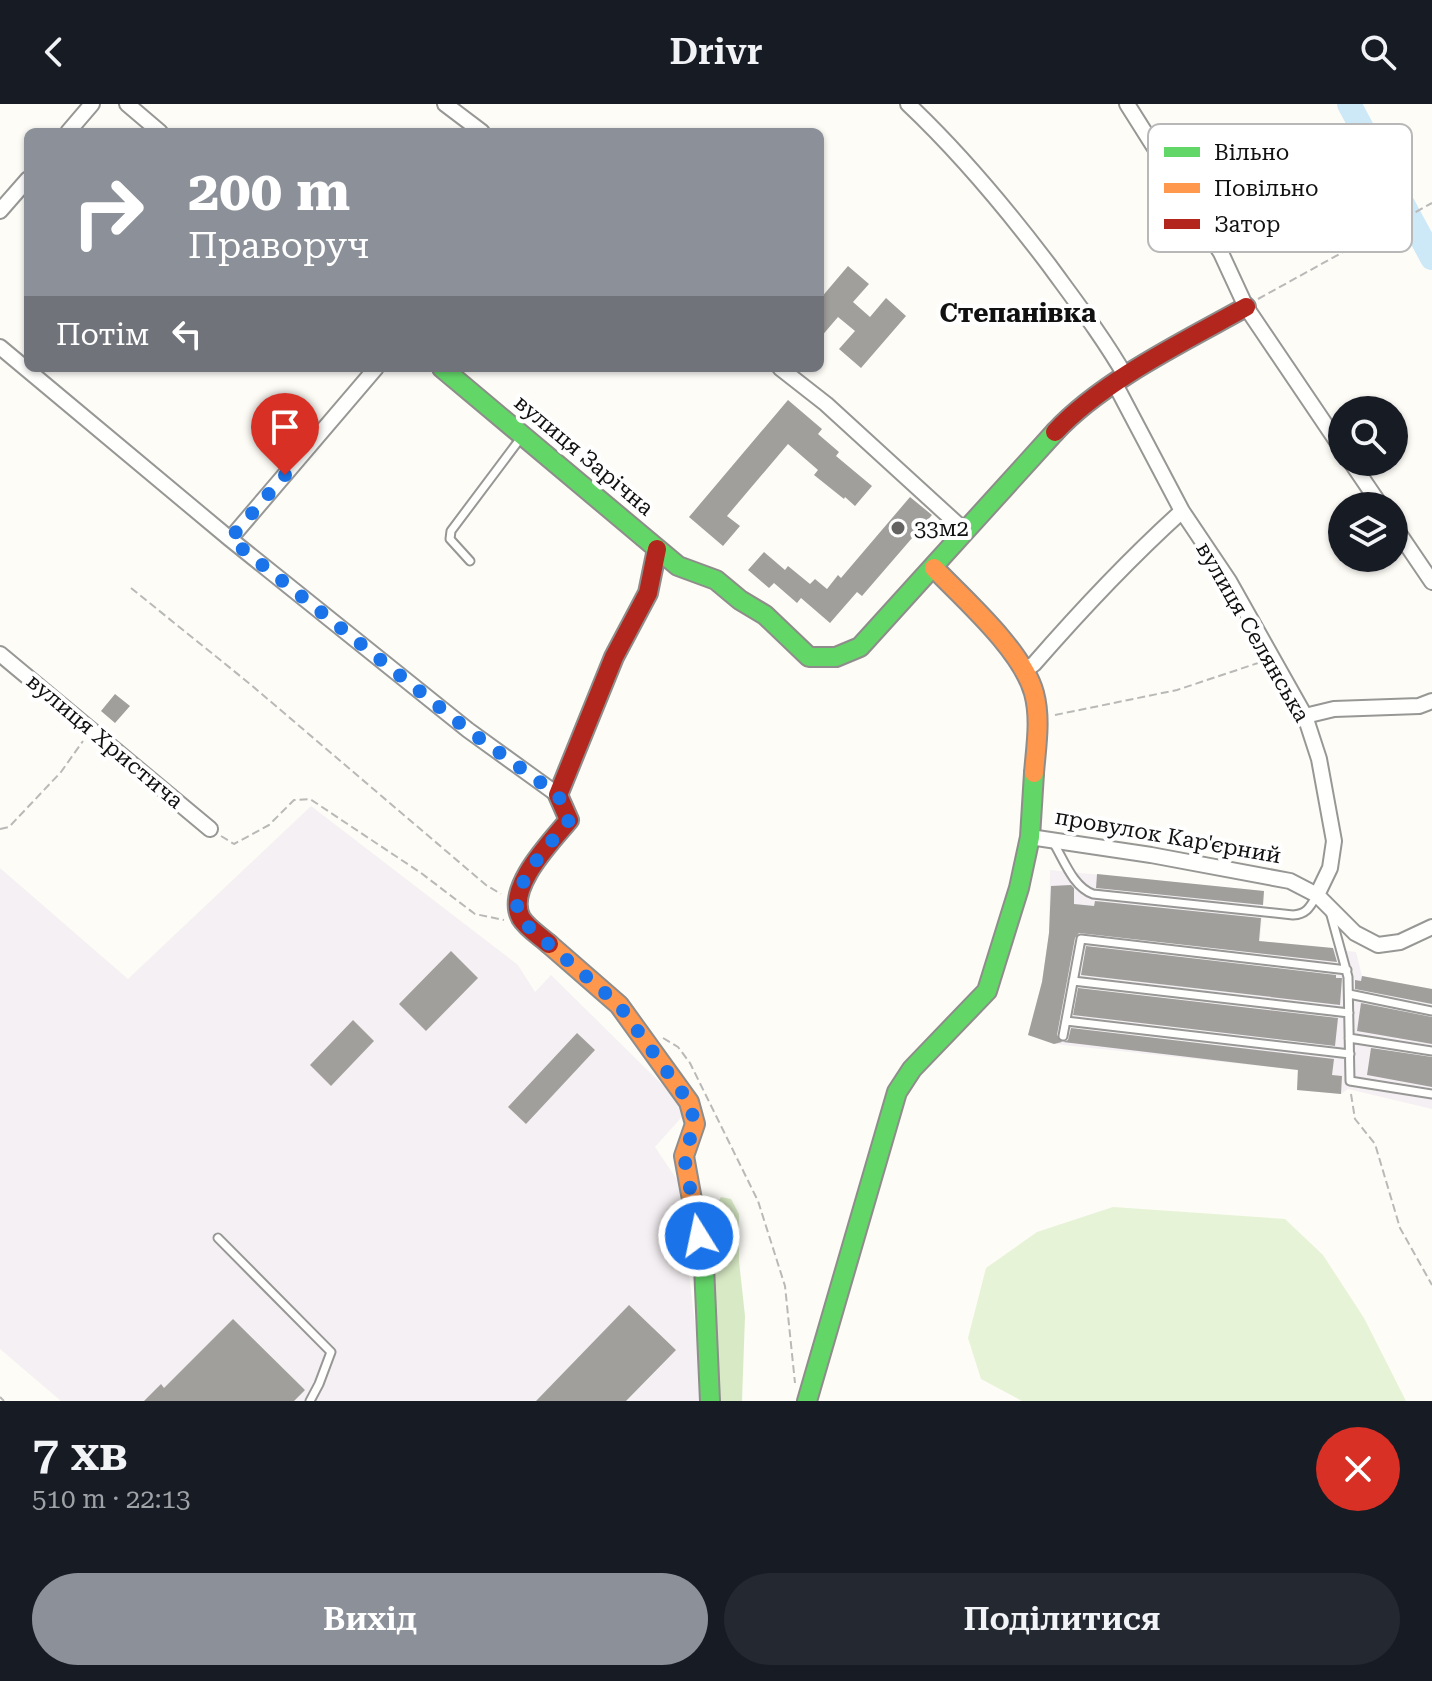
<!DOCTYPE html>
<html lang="uk">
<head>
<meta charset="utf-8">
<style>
  :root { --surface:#171b24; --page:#242831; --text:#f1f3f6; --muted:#9ea1a6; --accent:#8c9099 }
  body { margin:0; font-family:"Roboto Serif",serif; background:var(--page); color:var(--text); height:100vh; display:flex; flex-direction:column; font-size:30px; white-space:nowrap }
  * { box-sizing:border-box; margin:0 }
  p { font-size:26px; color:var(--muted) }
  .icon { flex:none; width:44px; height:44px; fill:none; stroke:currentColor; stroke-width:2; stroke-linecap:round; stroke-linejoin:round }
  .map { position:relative; height:1297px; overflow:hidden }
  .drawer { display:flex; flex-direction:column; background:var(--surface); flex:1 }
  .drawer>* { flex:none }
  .banner { position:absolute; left:24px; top:24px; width:800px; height:244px; border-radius:12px; box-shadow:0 2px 6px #0004; background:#8c9099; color:#fff; overflow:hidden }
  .tools { position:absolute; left:1328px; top:292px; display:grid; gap:16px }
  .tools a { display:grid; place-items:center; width:80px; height:80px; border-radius:50%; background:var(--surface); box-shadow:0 2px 6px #0004; font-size:40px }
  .pin { position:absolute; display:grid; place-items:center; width:68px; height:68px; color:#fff; margin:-82px -34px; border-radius:50% 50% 50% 0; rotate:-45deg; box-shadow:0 0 8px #0007 }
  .pin .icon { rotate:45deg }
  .me { position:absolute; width:88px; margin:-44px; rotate:350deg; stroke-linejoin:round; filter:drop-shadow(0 0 6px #0008) }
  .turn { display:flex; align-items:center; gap:28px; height:168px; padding:0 32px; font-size:36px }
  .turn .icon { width:104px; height:104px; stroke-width:2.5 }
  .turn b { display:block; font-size:56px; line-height:68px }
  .then { display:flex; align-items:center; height:76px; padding:0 32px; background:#0003; gap:16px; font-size:30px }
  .round { display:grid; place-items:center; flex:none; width:84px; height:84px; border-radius:42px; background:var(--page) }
  .overview { display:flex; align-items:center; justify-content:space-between; height:136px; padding:0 32px }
  h1 { font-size:48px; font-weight:600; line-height:60px }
  .action { display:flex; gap:16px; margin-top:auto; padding:16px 32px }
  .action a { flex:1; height:92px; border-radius:48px; background:var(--accent); color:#fff; font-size:32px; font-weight:600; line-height:92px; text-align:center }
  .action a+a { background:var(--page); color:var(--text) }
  header { display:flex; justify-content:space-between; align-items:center; height:104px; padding:0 32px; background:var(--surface); font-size:36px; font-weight:600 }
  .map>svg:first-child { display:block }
</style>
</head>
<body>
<header><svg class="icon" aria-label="back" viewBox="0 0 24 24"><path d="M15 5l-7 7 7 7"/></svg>Drivr<svg class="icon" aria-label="search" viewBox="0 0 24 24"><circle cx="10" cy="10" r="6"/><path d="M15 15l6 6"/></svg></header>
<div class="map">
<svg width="1432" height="1297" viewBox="0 0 1432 1297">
  <rect width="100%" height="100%" fill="#fdfcf7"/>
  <path fill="#f5f0f3" d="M311 702 518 861 535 888 551 871 688 1006 655 1043 678 1077 704 1297H61L0 1245V764L128 875Z
    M1050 766 1264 787 1260 837 1356 848 1362 872 1432 885V1005L1348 985 1341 990 1297 986V966L1054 940 1028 931 1042 878 1049 829Z"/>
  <path fill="#e7f3d7" d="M1113 1103 1285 1115 1323 1151 1364 1214 1406 1297H1022L981 1275 968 1234 986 1164 1037 1128Z"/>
  <path fill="#d8eac5" d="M721 1093 731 1095 739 1110V1157L745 1212 742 1297H718L715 1195 708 1115Z"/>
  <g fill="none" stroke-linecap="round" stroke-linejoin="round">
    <path stroke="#cde8f7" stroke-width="24" d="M1349 0 1432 154"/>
  </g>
  <path fill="#a19f9c" d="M848 162 869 180 853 198 870 213 886 194 906 212 861 264 839 245 855 227 838 213 820 234V195Z
    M788 296 822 325 818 330 839 348 836 352 872 382 855 402 845 393 844 395 814 371 818 366 788 340 727 412 740 422 723 442 689 413Z
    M910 393 932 411 862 492 857 488 830 519 801 494 797 499 774 479 769 484 748 466 764 448 785 466 788 462 810 480 815 475 827 485 838 471 841 474Z
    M115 590 130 602 115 619 101 607Z
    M1097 770 1264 787 1263 801 1096 784Z
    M1071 781 1074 784V800L1094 802 1095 797 1261 814 1259 837 1333 844 1337 858 1079 829 1075 834 1057 931 1062 938 1054 940 1028 931 1042 878 1049 829 1051 782Z
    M1086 842 1336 871V874H1342L1340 901 1081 871Z
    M451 847 478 874 426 927 399 900Z
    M1362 872 1432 885V900L1355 885V876L1361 877Z
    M1078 884 1338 914 1335 942 1073 911Z
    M1361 899 1432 913V940L1357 927Z
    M353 916 374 937 331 982 310 961Z
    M1071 924 1334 955 1332 971 1342 972 1341 990 1297 986 1298 966 1063 938 1068 936Z
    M577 929 595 946 526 1020 508 1003Z
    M1371 944 1432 953V983L1367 971Z
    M629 1201 676 1246 626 1297H536Z
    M233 1215 305 1286 294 1297H144L161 1280 164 1284Z"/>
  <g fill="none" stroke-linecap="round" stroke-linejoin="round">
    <defs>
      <path id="lane" d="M470 457 450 435 451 427 523 331
        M1053 738C1064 756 1073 783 1093 790L1293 811C1307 810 1310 803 1317 791
        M1331 811 1348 873 1350 977 1432 990
        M1073 877 1349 909
        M1349 890 1432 907
        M1066 917 1350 950
        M1063 932 1081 835 1347 866
        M1349 934 1432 947
        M218 1134 331 1248 319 1280 310 1297"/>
      <path id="street" d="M127 0 160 28
        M445 0 482 28
        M908 0C961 50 1005 103 1049 161 1076 198 1103 233 1126 273
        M1127 0 1221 149 1246 203 1342 345
        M68 28 92 0
        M0 107 28 75
        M0 243 230 435 468 626 558 691
        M780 264 826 300 965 427
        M1115 280 1182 407 1229 477 1305 612 1319 655 1334 737 1330 764 1317 791
        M1351 358 1381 402
        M1394 422 1432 478
        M230 435 376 264
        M0 550 210 725
        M1024 567 1034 560C1081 506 1129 455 1182 407
        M1305 612 1334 605 1419 602 1432 597
        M1030 733 1151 751 1290 777 1317 791 1355 829 1378 841 1400 838 1432 823"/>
      <path id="fast" d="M442 264 678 462 716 476 740 496 765 511 809 553H836L860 543 1055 328
        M701 1145 704 1162 710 1297
        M807 1297 897 988 912 965 987 887 1019 784 1030 733 1034 669"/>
      <path id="slow" d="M934 464C965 496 1022 546 1034 589 1041 615 1036 643 1034 669
        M549 840 619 901 689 998 695 1020 684 1052 701 1145"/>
      <path id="jam" d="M1055 328C1102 277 1185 237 1246 203
        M549 840C540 832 527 824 521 814 505 784 551 738 569 716L558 691 614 553 648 489 657 445"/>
    </defs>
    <use href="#lane" stroke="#979795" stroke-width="11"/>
    <use href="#street" stroke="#979795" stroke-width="18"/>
    <use href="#fast" stroke="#8e8d8b" stroke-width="22"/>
    <use href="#slow" stroke="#8e8d8b" stroke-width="22"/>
    <use href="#jam" stroke="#8e8d8b" stroke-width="22"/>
    <path stroke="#b9b9b8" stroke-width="2" stroke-dasharray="8 4" stroke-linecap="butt" d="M1258 195 1432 99
      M131 484 250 580 486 781 501 790
      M1055 611 1177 586 1258 559
      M0 725 9 723 61 668 83 637
      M221 732 234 740 269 721 294 696 310 695 421 769 475 810 504 816
      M663 934 678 943 690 959 758 1097 785 1182 795 1279
      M1351 990 1355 1015 1375 1040 1400 1124 1432 1181
      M0 1293 4 1297"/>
    <use href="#lane" stroke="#fffffe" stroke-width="7"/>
    <use href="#street" stroke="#fffffe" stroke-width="14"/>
    <use href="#fast" stroke="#63d668" stroke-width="18"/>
    <use href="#slow" stroke="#ff974d" stroke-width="18"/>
    <use href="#jam" stroke="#b3261e" stroke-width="18"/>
  </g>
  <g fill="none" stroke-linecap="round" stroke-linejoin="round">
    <path stroke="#1a73e8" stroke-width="14" stroke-dasharray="0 25.2" d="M285 371 230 435 468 626 558 691 569 716C551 740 500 789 523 818L619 901 689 998 695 1020 684 1052 699 1132"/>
  </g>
  <circle fill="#646362" stroke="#fff" stroke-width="3" cx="898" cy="424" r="8"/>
  <g text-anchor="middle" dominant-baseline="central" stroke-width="8" stroke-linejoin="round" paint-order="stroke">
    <g font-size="22" fill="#111" stroke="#fff">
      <text transform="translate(584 351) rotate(40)">вулиця Зарічна</text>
      <text transform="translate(1253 528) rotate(60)">вулиця Селянська</text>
      <text transform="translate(105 637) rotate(40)">вулиця Христича</text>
      <text transform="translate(1168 732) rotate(10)">провулок Кар'єрний</text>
    </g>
    <g font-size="22" fill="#111" stroke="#fff" text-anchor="start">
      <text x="914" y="424">33м2</text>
    </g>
    <g font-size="26" font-weight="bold" fill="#111" stroke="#fff">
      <text x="1018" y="209">Степанівка</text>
    </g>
  </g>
  <rect x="1148" y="20" width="264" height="128" rx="12" fill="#fff" stroke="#b8b8b8" stroke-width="2"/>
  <rect x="1164" y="43" width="36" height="10" fill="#63d668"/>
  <rect x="1164" y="79" width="36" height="10" fill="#ff974d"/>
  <rect x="1164" y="115" width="36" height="10" fill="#b3261e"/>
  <g font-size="22" fill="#111">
    <text x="1214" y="56">Вільно</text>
    <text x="1214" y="92">Повільно</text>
    <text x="1214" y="128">Затор</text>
  </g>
</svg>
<div class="tools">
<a><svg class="icon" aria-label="search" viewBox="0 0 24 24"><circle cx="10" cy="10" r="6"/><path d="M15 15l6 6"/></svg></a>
<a><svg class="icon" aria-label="layers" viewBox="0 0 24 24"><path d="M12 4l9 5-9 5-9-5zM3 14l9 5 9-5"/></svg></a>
</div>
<div class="pin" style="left:285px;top:371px;background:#d93025"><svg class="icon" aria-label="arrive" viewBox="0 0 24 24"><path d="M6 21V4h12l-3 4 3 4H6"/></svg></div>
<svg class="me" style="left:699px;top:1132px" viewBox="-20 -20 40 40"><circle r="17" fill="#1a73e8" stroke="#fff" stroke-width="3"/><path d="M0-11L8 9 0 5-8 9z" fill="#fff"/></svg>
<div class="banner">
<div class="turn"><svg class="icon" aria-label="right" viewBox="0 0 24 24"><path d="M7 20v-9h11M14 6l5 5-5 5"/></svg><div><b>200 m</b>Праворуч</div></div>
<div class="then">Потім<svg class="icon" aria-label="left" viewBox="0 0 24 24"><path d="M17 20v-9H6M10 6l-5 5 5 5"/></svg></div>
</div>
</div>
<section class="drawer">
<div class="overview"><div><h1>7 хв</h1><p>510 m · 22:13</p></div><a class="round" style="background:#d93025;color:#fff"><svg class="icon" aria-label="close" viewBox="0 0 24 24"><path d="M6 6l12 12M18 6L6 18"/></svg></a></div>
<div class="action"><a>Вихід</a><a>Поділитися</a></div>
</section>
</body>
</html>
